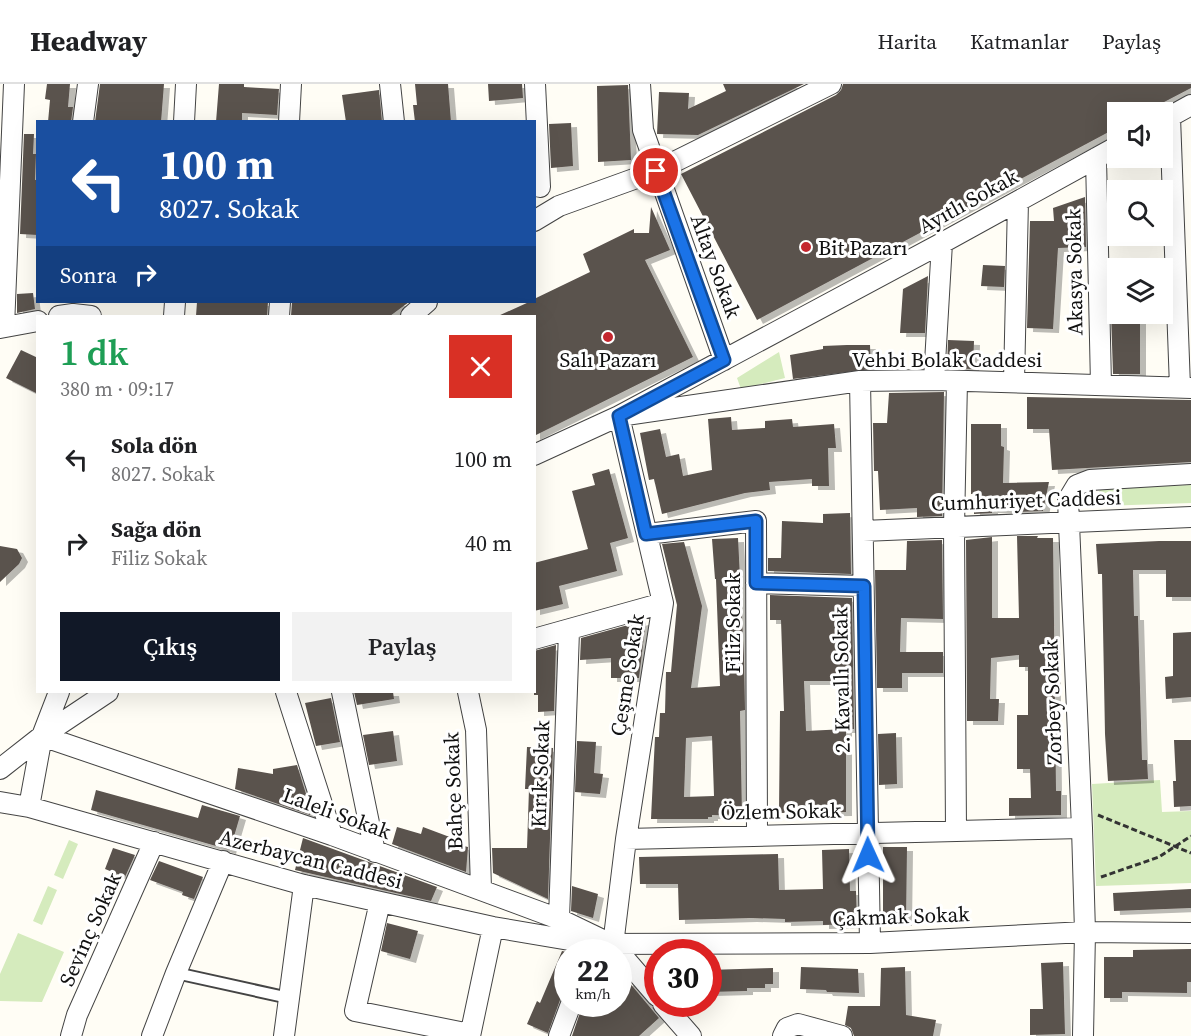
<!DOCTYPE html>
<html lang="tr">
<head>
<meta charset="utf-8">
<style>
  :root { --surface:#fff; --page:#f2f2f2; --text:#202124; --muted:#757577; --line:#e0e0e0; --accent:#111827 }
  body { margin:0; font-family:"Source Serif 4",serif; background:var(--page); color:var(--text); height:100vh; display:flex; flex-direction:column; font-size:22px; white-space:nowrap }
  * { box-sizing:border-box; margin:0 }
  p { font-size:20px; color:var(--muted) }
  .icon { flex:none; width:33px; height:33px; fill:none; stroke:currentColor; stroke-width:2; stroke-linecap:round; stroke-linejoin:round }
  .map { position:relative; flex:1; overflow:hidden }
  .details { position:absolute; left:36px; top:231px; width:500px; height:378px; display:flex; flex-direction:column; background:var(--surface); border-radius:0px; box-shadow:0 6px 24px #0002 }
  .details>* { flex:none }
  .banner { position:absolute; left:36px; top:36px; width:500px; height:183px; border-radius:0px; box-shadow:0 6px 24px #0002; background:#1a4fa0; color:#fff; overflow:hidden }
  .buttons { position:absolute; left:1107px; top:18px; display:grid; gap:12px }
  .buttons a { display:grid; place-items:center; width:66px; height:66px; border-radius:0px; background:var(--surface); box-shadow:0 6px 24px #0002; font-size:30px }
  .speed { position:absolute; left:554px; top:855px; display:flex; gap:12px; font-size:30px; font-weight:700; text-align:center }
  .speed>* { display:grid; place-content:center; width:78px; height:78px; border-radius:50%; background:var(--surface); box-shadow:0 6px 24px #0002; line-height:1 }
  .speed small { font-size:15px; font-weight:400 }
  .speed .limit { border:9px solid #d22; background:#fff; color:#111 }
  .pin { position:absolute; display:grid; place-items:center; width:51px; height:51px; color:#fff; margin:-26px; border:3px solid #fff; border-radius:50%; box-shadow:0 2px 6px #0007 }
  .me { position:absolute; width:66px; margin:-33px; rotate:359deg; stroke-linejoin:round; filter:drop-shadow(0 0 4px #0008) }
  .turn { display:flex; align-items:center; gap:21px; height:126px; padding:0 24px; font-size:27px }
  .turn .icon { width:78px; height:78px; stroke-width:2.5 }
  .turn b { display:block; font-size:42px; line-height:51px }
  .then { display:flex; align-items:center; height:57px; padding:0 24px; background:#0003; gap:12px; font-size:22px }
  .round { display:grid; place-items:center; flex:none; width:63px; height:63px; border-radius:0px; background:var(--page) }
  .headline { display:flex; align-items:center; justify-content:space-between; height:102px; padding:0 24px }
  h1 { font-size:36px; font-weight:600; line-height:45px; color:#1e9e55 }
  .action { display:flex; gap:12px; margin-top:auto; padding:12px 24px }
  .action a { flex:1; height:69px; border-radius:0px; background:var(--accent); color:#fff; font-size:24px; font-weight:600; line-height:69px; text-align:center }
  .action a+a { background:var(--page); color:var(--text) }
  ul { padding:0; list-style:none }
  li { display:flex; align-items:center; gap:18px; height:84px; padding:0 24px }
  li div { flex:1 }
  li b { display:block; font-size:22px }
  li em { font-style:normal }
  header { display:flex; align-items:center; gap:36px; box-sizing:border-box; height:84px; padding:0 30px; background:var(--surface); border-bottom:2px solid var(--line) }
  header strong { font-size:28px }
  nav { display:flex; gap:33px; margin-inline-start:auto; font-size:21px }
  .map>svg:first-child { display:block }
</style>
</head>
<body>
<header>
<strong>Headway</strong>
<nav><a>Harita</a><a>Katmanlar</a><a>Paylaş</a></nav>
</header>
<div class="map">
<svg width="1191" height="952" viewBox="0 0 1191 952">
  <defs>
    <filter id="shadow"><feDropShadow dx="6" dy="4" stdDeviation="0" flood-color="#0004"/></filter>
  </defs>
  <rect width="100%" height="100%" fill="#fffdf5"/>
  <path fill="#d5ebbd" d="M779 268 785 294 741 305 737 294Z
    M1191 401V419L1102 422 1099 419V407L1102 404Z
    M1160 696 1162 728 1191 727V799L1096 802 1092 700Z
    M69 756 78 760 63 795 54 791Z
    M48 802 57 806 42 841 33 837Z
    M18 849 64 868 42 918 0 917V890Z"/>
  <path fill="#5a524d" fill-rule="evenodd" filter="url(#shadow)" d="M47 0H70L68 23H73L71 38H48L50 16 45 15Z
    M100 0H164L161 38H95Z
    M219 0H244V3L279 5 277 31 242 29V38H216Z
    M415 0H448L451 38H415L413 21H417Z
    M488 0H522L523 14 489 17Z
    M723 0H804L698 51 657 50 659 8 689 9 688 25 726 7Z
    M843 0H1191V4L1145 28H1118V43L757 236 681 90 836 11 841 6Z
    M628 1 631 76 598 78 597 2Z
    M379 6 382 38H346L342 11Z
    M571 39 573 82 551 84 549 40Z
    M24 50H34L33 70H36L35 96H38V151L20 150Z
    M1109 109H1118V153L1110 154Z
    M1085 113 1086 163 1058 164 1053 245 1027 244 1030 137H1054L1053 124Z
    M651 123 670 166 645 176 693 273 534 352V232H498L529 218H534V215L590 188 583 170 634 145V149H649Z
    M983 181 1005 182 1004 203 981 202Z
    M928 192 925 249H900L903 205Z
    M33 209 35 225 17 229V210Z
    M197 218H268L267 232H196Z
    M292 218H409L390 232H291Z
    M1111 230H1140V290H1113Z
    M948 256 974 257 973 285 947 284Z
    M847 261H870L871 285 793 295 790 271 823 265V262Z
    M21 266 38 274V310L6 294Z
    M944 308 942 432 917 433V424L880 426 878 387H874L873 339H887L889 309Z
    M1027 313 1191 316V378L1052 386 1049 345H1027Z
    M731 333 732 346 765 344V337L792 335 793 343 834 340 836 364H828L829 402H812V395L769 398 770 406 745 409 662 430 654 395 649 396 640 349 660 345 666 373 679 370 683 392 712 386 708 335Z
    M971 340H1001V362L1004 363 1003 399 1049 398 1043 427 1016 428V425H992V429L974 430V410H971Z
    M609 385 628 454 610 459 617 487 559 502 563 520 534 527V479L588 465 572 407 595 401 592 390Z
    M850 429 851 490 768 487V474H781L782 437 823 439V430Z
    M1017 452H1038L1037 454H1053L1056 707H1061V731L1009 732V714H1031L1030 685H1017V631H1028V583H1019V571L991 574 990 615H999L998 637H967L966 456 992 453V534H1019Z
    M738 454 744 574 745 626 740 627 742 732 712 731V733H708V735H651L655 653H659L660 629H665L666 588H671L677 521 662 460 684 458 702 522 691 604 720 602 716 495H715L712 455ZM712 652 714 712 684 713 686 654Z
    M942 456 943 535 901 534 900 568H943V589H902V604H877L875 486H906L907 457Z
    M1159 457H1191V513H1166V486H1133L1134 532H1138L1142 676H1147L1148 695 1108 697 1105 650 1102 490H1098L1096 460Z
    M0 462 17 465 22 474 19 480 0 498Z
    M770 511 852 514 854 645H838L837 597H804L806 647 846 645V728L779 729 780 627H784L781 536H770Z
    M646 536 639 594H611V574L580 576 581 554Z
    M1191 548V613L1166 615 1165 593 1173 592V549Z
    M556 561 554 627 538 628V611H534V567Z
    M354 608H393L394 615 357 621Z
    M331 614 340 658 316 662 305 619Z
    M393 647 397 677 369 681 363 651Z
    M896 649 897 700 879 701 878 650Z
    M1174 656H1191V722L1174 723 1173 697H1176Z
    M577 657 596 658 594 689 603 690 600 710 575 708Z
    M527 663 553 664 548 815 493 789 492 764H527L529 705H525Z
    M297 681 311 726 310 731 235 705 238 684 273 690V685Z
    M96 706 198 734 202 721 240 732 230 766 91 726Z
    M397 743 421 750 423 743 447 752 457 753 455 760 468 763 466 788 392 760Z
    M303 754 437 803 431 817 295 786Z
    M883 763H907L906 838H883Z
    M113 764 135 771 125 793 105 785Z
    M849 765 850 807H856L857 840 823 841V837L785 838V835L751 834 679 836 678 800H640L639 773 778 770 779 806 823 805 822 766Z
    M159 777 203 793 194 815 182 811 183 808 150 796Z
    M572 802 598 810 593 834 571 827Z
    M1191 805V824L1114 827 1113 809Z
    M387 839 418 847 410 875 381 867Z
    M1191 865V898H1187V909L1122 908V914H1104V873H1133V866Z
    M562 867 567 868V909L560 916 548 949 527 940 537 917 540 919Z
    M1063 878 1065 950 1030 951V925H1043L1041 879Z
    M801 883 858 885 859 909 827 908 826 906 800 905Z
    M905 883 906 931 936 936 933 952H854L851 944 845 941 848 922H880L881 884Z
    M773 884V900H765V904H747V907L708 908V886Z
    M628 897 659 934 639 952H572L583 920H618V907Z"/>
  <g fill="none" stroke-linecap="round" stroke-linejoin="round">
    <defs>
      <path id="service" d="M176 889 289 914"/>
      <path id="minor" d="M390 0 394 38
        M535 0 540 103
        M640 0 643 46 724 276
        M1170 33 1180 303
        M1162 37 1191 21
        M83 38 88 0
        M184 38 186 0
        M289 38 291 0
        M1096 74 1101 301
        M534 137 559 122 656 87 831 0
        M59 232 73 230 91 232
        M174 232 175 218
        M279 232 280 218
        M411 232 427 218
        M4 243 14 0
        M0 244 38 237
        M934 296 942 159
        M860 297 870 859
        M1014 298 1018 117
        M534 371 619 332 860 297 934 296 1191 304
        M863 447 1191 433
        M647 450 756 437 757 752
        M756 499 863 502
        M534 555 663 519
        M286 608 332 751
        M342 608 375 768
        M468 608 476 646 481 804
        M42 652 332 751 559 835 613 861 657 912
        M0 685 42 652 108 608
        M0 718 29 723 304 801 493 843 593 860 870 859 1085 848 1191 849
        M29 723 42 652 59 608
        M956 747 954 443 957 297
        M626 755 1082 744
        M380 818 355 927 470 950
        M559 835 569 547
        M613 861 626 755 663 519 619 332 942 159 1118 62
        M663 920 691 952
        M71 952 77 931 154 758
        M152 952 176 889 223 777
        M284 952 304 801
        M470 952 493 843
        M559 952 571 920
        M783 952 787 944 798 940 842 952
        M1083 952 1085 848 1082 744 1068 416 1077 401 1090 396 1191 390"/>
    </defs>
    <use href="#service" stroke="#444" stroke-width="14"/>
    <use href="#minor" stroke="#444" stroke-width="22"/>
    <path stroke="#333" stroke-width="3" stroke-dasharray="6 3" stroke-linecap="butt" d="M1098 731 1191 769
      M1101 793 1159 773 1191 752"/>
    <use href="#service" stroke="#fff" stroke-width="10"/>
    <use href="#minor" stroke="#fff" stroke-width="20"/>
  </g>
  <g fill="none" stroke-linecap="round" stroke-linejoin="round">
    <defs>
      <path id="route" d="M656 87 724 276 619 332 646 450 756 437V499L864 502 868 771"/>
    </defs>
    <use href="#route" stroke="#114b97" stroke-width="15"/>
    <use href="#route" stroke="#1a73e8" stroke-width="10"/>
  </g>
  <g fill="#c4262e" stroke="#fff" stroke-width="2">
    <circle cx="806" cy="163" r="6"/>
    <circle cx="608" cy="253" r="6"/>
  </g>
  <g text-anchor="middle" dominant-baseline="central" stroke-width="6" stroke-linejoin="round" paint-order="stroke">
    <g font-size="21" fill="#111" stroke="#fff">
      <text transform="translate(968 117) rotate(-29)">Ayıtlı Sokak</text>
      <text transform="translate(716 182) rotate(70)">Altay Sokak</text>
      <text transform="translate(1074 188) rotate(-91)">Akasya Sokak</text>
      <text x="947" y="275">Vehbi Bolak Caddesi</text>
      <text transform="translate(1026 416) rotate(-2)">Cumhuriyet Caddesi</text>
      <text transform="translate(732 539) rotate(-90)">Filiz Sokak</text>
      <text transform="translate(627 591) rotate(-81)">Çeşme Sokak</text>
      <text transform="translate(841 596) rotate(-91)">2. Kavallı Sokak</text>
      <text transform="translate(1052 618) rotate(-92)">Zorbey Sokak</text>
      <text transform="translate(540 690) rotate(-88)">Kırık Sokak</text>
      <text transform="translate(453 707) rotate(-92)">Bahçe Sokak</text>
      <text transform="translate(781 727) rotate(-1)">Özlem Sokak</text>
      <text transform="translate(337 729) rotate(20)">Laleli Sokak</text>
      <text transform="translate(311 775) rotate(14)">Azerbaycan Caddesi</text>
      <text transform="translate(901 832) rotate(-2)">Çakmak Sokak</text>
      <text transform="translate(90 845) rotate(-66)">Sevinç Sokak</text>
    </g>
    <g font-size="21" fill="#111" stroke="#fff" text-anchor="start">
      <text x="818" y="163">Bit Pazarı</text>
      <text x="608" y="275" text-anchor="middle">Salı Pazarı</text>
    </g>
  </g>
</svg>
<div class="buttons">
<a><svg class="icon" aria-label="sound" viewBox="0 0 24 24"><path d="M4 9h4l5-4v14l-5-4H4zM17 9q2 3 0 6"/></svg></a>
<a><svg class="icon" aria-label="search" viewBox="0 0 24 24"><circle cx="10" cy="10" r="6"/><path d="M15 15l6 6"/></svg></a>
<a><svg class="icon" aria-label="layers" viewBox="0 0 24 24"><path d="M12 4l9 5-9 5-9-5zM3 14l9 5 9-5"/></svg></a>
</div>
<div class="speed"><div>22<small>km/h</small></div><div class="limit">30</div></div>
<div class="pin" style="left:656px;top:87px;background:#d93025"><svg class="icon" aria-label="arrive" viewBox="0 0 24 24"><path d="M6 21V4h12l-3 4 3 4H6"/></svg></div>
<svg class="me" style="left:868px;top:771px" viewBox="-20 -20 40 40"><path d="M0-17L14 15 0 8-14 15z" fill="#1a73e8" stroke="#fff" stroke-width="4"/></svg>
<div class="banner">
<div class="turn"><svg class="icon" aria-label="left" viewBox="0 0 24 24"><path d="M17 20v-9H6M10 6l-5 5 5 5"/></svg><div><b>100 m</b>8027. Sokak</div></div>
<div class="then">Sonra<svg class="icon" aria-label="right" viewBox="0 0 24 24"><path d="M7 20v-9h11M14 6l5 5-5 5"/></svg></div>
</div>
<section class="details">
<div class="headline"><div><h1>1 dk</h1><p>380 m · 09:17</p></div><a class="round" style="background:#d93025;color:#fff"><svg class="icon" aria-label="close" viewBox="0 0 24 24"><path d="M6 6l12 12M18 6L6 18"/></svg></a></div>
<ul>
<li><svg class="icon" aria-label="left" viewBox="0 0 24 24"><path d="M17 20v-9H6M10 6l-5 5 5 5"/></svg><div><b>Sola dön</b><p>8027. Sokak</p></div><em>100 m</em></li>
<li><svg class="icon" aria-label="right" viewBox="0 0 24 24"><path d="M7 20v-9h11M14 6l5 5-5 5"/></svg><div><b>Sağa dön</b><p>Filiz Sokak</p></div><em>40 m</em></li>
</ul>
<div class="action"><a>Çıkış</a><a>Paylaş</a></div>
</section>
</div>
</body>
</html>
